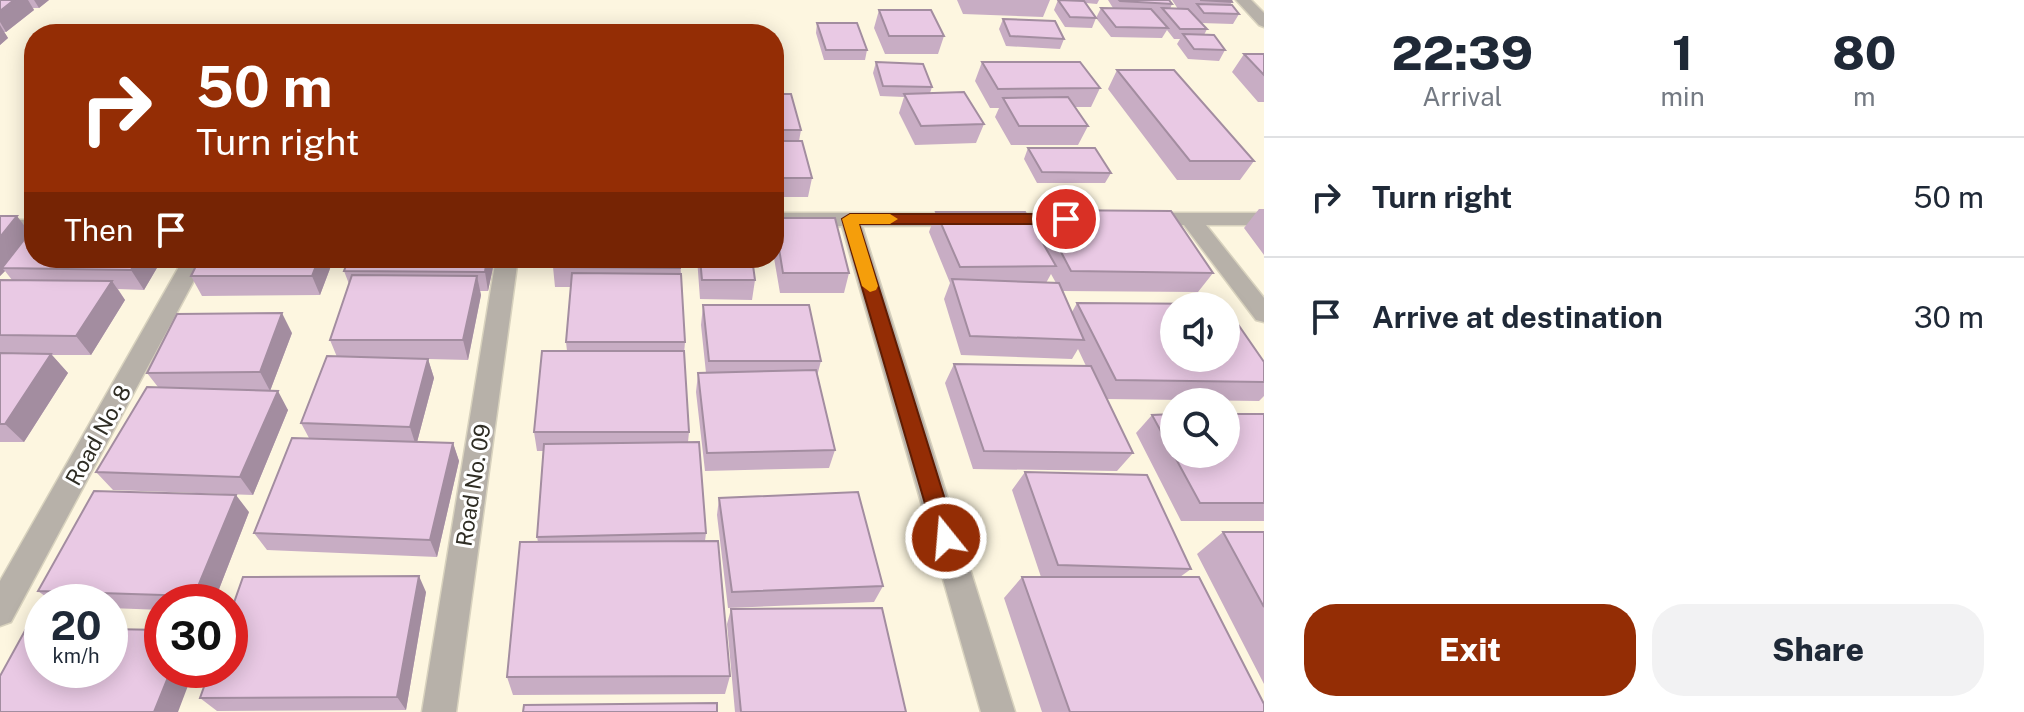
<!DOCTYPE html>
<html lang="en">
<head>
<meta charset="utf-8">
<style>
  :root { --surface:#fff; --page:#f2f2f3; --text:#1f2937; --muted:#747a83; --line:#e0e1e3; --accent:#942d05 }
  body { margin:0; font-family:"Public Sans",sans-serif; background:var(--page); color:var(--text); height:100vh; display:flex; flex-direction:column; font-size:30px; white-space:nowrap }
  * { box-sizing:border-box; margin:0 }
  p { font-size:26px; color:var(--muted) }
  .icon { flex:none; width:44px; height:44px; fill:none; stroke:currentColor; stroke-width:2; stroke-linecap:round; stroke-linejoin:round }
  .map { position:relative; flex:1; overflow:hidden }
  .details { display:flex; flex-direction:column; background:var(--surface); width:760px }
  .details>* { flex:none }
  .top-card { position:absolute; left:24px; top:24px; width:760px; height:244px; border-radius:32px; box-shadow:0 4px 20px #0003; background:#942d05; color:#fff; overflow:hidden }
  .fabs { position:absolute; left:1160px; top:292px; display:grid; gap:16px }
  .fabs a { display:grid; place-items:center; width:80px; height:80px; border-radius:50%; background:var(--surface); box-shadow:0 4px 20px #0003; font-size:40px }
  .speed { position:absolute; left:24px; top:584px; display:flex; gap:16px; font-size:40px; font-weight:700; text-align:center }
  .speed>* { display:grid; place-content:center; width:104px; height:104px; border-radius:50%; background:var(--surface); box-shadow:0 4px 20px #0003; line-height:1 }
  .speed small { font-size:20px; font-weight:400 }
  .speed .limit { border:12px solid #d22; background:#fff; color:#111 }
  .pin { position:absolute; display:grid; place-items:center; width:68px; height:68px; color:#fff; margin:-34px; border:4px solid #fff; border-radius:50%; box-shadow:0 2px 8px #0007 }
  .me { position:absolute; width:88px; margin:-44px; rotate:343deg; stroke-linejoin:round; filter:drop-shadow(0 0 6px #0008) }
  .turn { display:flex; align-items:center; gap:28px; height:168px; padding:0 40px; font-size:36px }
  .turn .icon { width:104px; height:104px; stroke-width:2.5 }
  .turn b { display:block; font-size:56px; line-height:68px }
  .then { display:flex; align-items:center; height:76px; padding:0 40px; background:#0003; gap:16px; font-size:30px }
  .eta { display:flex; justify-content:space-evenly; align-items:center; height:136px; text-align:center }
  .eta b { font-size:48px; font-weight:800; line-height:56px }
  .action { display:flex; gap:16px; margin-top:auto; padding:16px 40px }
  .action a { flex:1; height:92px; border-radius:32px; background:var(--accent); color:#fff; font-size:32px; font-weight:800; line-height:92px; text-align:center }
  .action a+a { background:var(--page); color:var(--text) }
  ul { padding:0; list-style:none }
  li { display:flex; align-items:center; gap:24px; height:120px; padding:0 40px; border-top:2px solid var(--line) }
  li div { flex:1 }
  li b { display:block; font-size:30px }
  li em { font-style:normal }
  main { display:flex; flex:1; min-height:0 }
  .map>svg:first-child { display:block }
</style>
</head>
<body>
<main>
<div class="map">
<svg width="1264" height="712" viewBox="0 0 1264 712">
  <rect width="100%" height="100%" fill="#fdf6e0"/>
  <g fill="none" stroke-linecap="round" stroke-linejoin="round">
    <defs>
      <path id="minor" d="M1236 0H1251L1264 13V27L1259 25Z
        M774 213H1066L1076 219 1066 225 862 226 1015 712H981L842 226 774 227Z
        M1146 213H1264V225H1206L1264 298V322L1256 320 1184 225 1139 224 1136 219 1139 214Z
        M0 220H34V234H0Z
        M184 258H206L11 622 0 626V581Z
        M496 258H518L456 712H422Z"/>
    </defs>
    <use href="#minor" stroke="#d8d2be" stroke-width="3"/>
    <use href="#minor" fill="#b7b1a9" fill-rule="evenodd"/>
  </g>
  <path fill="#c8adc4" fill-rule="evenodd" d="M0 0H49L39 8H33L34 10 6 32H4L8 38 0 45Z
    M957 0H1050L1043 17 963 14Z
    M1058 0H1099L1097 4 1086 3 1096 18 1092 28 1065 27 1054 10Z
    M1108 0H1169L1172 4 1170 9H1178L1172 0H1231L1232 2 1230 5 1239 14 1233 24 1201 23 1207 29 1204 35 1225 50 1219 61 1188 59 1177 44 1180 39H1174L1167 30 1162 38 1111 37 1096 18 1101 8H1113Z
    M879 10 944 36 938 54H885L874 28Z
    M1003 19 1064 39 1060 49 1006 46 999 29Z
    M817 23 867 50 865 60H824L816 33Z
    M1244 54H1264V102H1258L1232 72Z
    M774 55 781 83 779 94 801 130 799 141 812 178 808 197H774Z
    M876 62 932 87 930 93 984 124 976 143 915 145 899 113 904 97 880 96 873 73Z
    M982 62 1100 88 1091 107H1075L1088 126 1078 145H1011L995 117 999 108H990L975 81Z
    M1117 70 1254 161 1240 180H1177L1108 89Z
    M1028 148 1111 173 1105 183H1037L1024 159Z
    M1259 209H1264V255L1244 228Z
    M1039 210 1213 273 1198 292 1062 291 1072 312 1077 303 1264 382V396L1259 401 1106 399 1133 453 1117 471 973 469 945 383 954 364 1086 366 1078 349 1072 359 961 355 944 299 950 283 929 232 936 212 1032 224ZM1051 274 1056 283H1046Z
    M0 216 30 233 161 261 144 290 118 289 125 300 91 355H52L68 373 24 442H0V280H12L5 271 0 276Z
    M774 218 849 273 844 293H780L774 258Z
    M334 258 320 295 202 296 191 276Z
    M349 258H495L488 291H480L481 295 468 360 428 359 434 378 417 442 453 443 459 461 437 557 267 550 254 533 309 438 301 423 337 357 330 340 349 284 344 271Z
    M680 258 685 342 684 354 689 432 688 442 706 533 705 541 730 676 725 694 513 695 507 677 538 542 537 537 543 451H537L534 432 567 351 566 342 571 287H555L553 267Z
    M697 258H752L755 280 752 300 700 299Z
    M703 305 821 361 817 376 835 450 829 468 705 471 696 392 698 373H706L701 325Z
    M292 333 270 391 288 410 253 495 113 490 96 472 158 387 147 373Z
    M1264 414V521H1181L1136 433 1152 415Z
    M1025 472 1191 569 1180 577 1264 712H1042L1004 598 1022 577H1041L1012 490Z
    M719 498 883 586 874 602 728 608 717 515Z
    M249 512 214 602H162V610L110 608V602H53L38 591Z
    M1223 532H1264V684L1197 554Z
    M426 592 406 710 217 711 200 698Z
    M731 609 906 712H735L727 624Z"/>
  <path fill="#a38da0" d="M14 0H28L34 10 6 32 0 22V11Z
    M34 0H49L39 8Z
    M0 25 8 38 0 45Z
    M17 216 32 236 2 268 5 271 0 276V237Z
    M139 258H159L161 261 144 290 131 270Z
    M319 258H334L320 295 312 276Z
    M487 258H495L488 291 485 272Z
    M477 276 481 295 468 360 463 340Z
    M112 281 125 300 91 355 76 336Z
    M282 313 292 333 270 391 260 372Z
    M51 354 68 373 24 442 5 424Z
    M428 359 434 378 416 446 410 427Z
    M278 391 288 410 253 495 240 477Z
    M453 443 459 461 437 557 430 540Z
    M236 495 249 512 214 602H200L194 596Z
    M419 576 426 592 406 710 397 697Z
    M171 670H194L178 712H154Z"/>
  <path fill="#e9c9e4" stroke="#a38da0" stroke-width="2" d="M0 0H14L0 11Z
    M1058 0 1084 1 1096 18 1070 17Z
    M1119 0H1169L1172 4 1120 1Z
    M1200 0H1231L1232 2Z
    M1197 4 1232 5 1239 14 1204 13Z
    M1101 8 1151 9 1168 28 1116 27Z
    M1162 8 1188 9 1207 29H1180Z
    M879 10H931L944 36H889Z
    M1003 19 1055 21 1064 39 1010 36Z
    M817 23H857L867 50H826Z
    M238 30 289 31 287 34H235Z
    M719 32 720 34H679V33Z
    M1183 34 1214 35 1225 50 1194 49Z
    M1244 54H1264V75Z
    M774 55 781 83H774Z
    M876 62 923 64 932 87 883 86Z
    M982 62H1080L1100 88 998 89Z
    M1117 70H1174L1254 161H1190Z
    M964 92 984 124 921 126 904 94Z
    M774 94H791L801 130H774Z
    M1068 97 1088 126H1019L1003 98Z
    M774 141H802L812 178H774Z
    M1028 148H1095L1111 173 1042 172Z
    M1039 210 1171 211 1213 273 1071 271Z
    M936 212H1025L1056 266 960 267Z
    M0 216H17L0 237Z
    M774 218H835L849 273H783Z
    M34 227V258H139L131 270 2 268Z
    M200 258H319L312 276H191Z
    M349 258H487L485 272 344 271Z
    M554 258H680V268L553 267Z
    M700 258H752L755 280H702Z
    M572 273 681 274 685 342H566Z
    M352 275 477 276 463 340H330Z
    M952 279 1059 283 1084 340 970 336Z
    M0 280 112 281 76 336 0 335Z
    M1077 303 1224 304 1225 306H1174V358H1226V307L1264 362V382L1116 380Z
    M703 305H809L821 361H709Z
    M282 313 260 372 147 373 177 314Z
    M542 351H684L689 432H534Z
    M0 353 51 354 5 424H0Z
    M327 356 428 359 410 427 301 423Z
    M954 364 1091 366 1133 453 984 451Z
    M816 370 835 450 707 453 698 373Z
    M147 387 278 391 240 477 96 472Z
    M1174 414V454H1226V414H1264V503H1200L1152 415Z
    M292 438 453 443 430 540 254 533Z
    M699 442 706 533 537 537 544 444Z
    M1025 472 1147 475 1191 569 1058 565Z
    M94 491 236 495 194 596 38 591Z
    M858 492 883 586 732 592 719 498Z
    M1223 532H1264V607Z
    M718 541 730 676 507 677 520 542Z
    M419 576 397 697 200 698 210 670H230V614L243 577Z
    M1022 577H1199L1264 704V712H1070Z
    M882 608 906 712H741L731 609Z
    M27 627H42V670H110V629L162 630V670H171L154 712H0V676Z
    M717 703V712H523L524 705Z"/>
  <path fill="#942d05" stroke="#601d03" stroke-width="2" d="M850 214H1066L1074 219 1066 224H859L957 538 954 545 946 548 938 545 935 538 842 219Z"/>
  <path fill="#f59e0b" d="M850 214H890L898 219 890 224H859L878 286 876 290 870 292 862 286 842 219Z"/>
  <g text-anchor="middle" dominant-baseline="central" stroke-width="6" stroke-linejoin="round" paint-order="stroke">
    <g font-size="22" fill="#2f2d24" stroke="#fff">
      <text transform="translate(98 435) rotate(-61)">Road No. 8</text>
      <text transform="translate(473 485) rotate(-81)">Road No. 09</text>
    </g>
  </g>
</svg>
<div class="fabs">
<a><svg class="icon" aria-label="sound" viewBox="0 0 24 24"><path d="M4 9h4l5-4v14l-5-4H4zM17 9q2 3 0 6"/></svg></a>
<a><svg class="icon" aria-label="search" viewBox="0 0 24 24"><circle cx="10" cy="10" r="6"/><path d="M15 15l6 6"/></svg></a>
</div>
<div class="speed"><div>20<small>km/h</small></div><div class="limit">30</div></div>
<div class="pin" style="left:1066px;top:219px;background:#d93025"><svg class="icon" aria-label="arrive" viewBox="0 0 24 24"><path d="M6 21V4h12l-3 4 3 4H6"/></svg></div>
<svg class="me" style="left:946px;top:538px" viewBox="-20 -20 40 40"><circle r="17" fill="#942d05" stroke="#fff" stroke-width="3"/><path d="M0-11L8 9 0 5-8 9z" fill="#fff"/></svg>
<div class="top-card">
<div class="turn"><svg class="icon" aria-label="right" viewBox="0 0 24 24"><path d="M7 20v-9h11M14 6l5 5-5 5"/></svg><div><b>50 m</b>Turn right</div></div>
<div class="then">Then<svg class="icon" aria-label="arrive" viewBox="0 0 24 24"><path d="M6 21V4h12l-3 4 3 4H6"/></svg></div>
</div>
</div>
<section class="details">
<div class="eta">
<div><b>22:39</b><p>Arrival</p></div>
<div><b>1</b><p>min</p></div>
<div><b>80</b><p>m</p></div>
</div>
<ul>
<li><svg class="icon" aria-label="right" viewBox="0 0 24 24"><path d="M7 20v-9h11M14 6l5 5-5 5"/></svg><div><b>Turn right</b></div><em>50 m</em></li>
<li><svg class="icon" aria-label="arrive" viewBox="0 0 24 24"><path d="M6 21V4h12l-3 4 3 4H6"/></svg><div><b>Arrive at destination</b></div><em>30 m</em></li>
</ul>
<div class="action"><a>Exit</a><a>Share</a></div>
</section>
</main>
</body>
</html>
